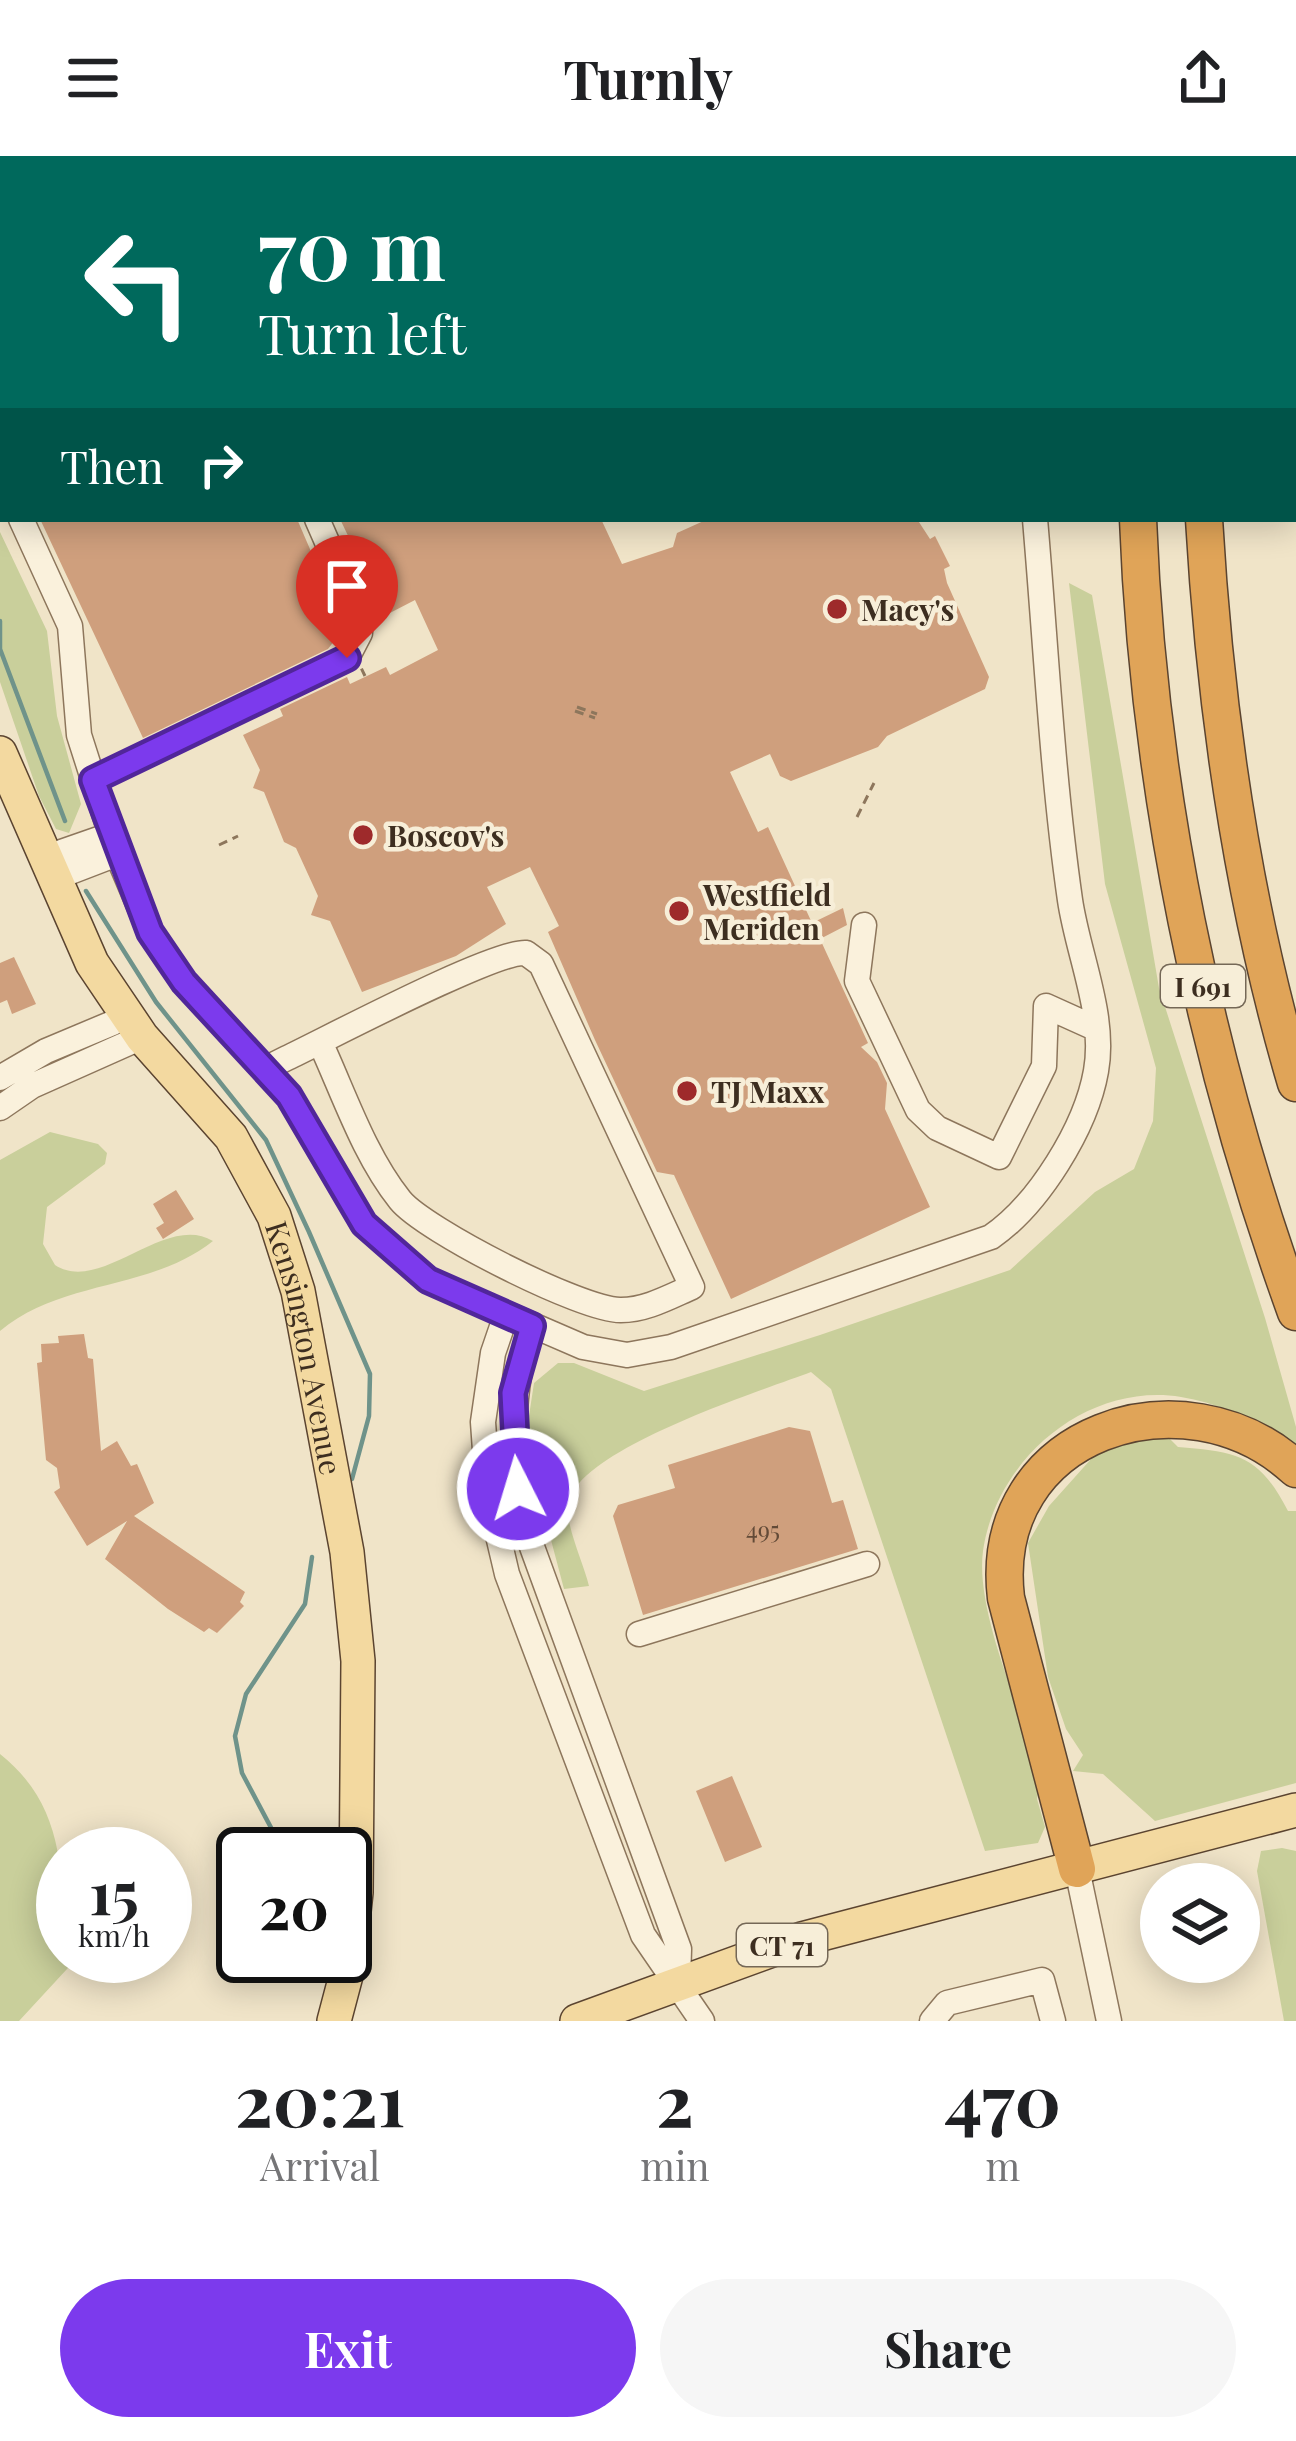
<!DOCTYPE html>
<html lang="en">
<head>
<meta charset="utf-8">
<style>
  :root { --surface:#fff; --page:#f6f6f6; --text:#202124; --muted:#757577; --accent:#7c3aed }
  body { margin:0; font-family:"Playfair Display",serif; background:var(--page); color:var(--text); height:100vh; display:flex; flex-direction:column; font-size:45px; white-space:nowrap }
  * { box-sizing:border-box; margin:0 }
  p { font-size:39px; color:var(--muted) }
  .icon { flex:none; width:66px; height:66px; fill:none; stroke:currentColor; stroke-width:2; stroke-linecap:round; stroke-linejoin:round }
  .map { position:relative; height:1865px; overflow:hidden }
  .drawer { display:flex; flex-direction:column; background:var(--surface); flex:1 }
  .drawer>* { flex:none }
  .hud { position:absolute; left:0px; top:0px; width:1296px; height:366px; box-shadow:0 6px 30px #0003; background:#00695c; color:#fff; overflow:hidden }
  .tools { position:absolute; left:1140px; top:1707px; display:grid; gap:24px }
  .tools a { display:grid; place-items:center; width:120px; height:120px; border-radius:50%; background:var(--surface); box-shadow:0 6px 30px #0003; font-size:60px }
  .speed { position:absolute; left:36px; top:1671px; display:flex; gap:24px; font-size:60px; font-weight:700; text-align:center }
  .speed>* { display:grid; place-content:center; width:156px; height:156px; border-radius:50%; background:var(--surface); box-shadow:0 6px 30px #0003; line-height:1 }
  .speed small { font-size:30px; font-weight:400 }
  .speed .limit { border:6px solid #111; border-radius:18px; background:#fff; color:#111 }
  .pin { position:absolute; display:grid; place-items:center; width:102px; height:102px; color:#fff; margin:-123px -51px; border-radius:50% 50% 50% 0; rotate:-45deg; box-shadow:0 0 12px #0007 }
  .pin .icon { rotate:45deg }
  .me { position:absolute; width:132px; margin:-66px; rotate:355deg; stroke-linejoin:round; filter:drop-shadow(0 0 9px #0008) }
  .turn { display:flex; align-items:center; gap:42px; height:252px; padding:0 60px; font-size:54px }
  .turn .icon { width:156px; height:156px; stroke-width:2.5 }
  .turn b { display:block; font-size:84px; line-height:102px }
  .then { display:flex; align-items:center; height:114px; padding:0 60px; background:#0003; gap:24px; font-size:45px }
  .eta { display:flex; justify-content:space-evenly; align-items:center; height:204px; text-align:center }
  .eta b { font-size:72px; font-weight:700; line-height:84px }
  .primary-button { display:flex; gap:24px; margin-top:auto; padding:24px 60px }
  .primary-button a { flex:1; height:138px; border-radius:72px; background:var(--accent); color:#fff; font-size:48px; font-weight:700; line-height:138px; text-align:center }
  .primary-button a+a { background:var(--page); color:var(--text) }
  header { display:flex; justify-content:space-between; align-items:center; height:156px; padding:0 60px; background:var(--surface); font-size:54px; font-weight:700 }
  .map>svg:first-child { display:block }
</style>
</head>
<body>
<header><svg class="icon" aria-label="menu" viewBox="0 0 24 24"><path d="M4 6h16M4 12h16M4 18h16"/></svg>Turnly<svg class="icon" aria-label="share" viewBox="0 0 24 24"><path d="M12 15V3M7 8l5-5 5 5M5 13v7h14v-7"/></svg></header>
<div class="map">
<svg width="1296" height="1865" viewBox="0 0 1296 1865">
  <rect width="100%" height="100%" fill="#f0e4c8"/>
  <path fill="#c9cf9b" d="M0 376 47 475 57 560 81 648 69 677 56 673 39 640 0 526Z
    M1069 427 1092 439 1159 832 1265 1162 1296 1271V1296C1260 1269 1226 1248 1181 1241 1087 1226 996 1303 983 1395 975 1456 1022 1558 1042 1617L1037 1643 1045 1671 1038 1687 985 1695 831 1233 811 1216C761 1235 577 1293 568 1348 565 1369 584 1408 589 1430L564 1433 525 1286 534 1227 558 1207H574L644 1235 820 1179 1010 1114 1095 1036 1134 1013 1153 965 1156 912 1105 728Z
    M50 976 98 988 107 997 105 1008 47 1051 43 1088 55 1109C101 1139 165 1056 213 1085 150 1135 62 1123 0 1175V1004Z
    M1166 1279 1178 1291C1238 1296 1259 1299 1288 1355H1296V1627L1155 1665 1103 1618 1073 1615 1083 1599 1066 1573 1048 1521 1028 1387 1049 1350 1100 1293Z
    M0 1598C67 1651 63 1724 63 1800H79L19 1865H0Z
    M1282 1692 1296 1695V1865H1284L1257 1715 1261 1695Z"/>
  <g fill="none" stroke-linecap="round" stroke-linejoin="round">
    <path stroke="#6f938a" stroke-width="4.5" d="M834 0 839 3
      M0 465V493L65 665
      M86 735 156 846 266 984 309 1076 370 1218 369 1260 352 1323
      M285 1698 242 1617 235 1580 246 1538 305 1448 312 1401"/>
  </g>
  <path fill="#cf9f7d" d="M40 363H297L344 472 328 493 143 582Z
    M340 363H601L622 408 673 391 677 377 708 363H917L930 383 935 380 950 410 944 413 947 427 989 521 985 533 887 580 878 591 791 625 780 620 770 598 730 616 758 676 768 671 812 767 843 752 847 769 820 783 868 887 861 891 877 906 887 927 885 953 930 1051 731 1143 674 1019 657 1016 595 884 548 776 559 770 530 711 487 731 506 768 456 800 362 836 330 765 311 759 318 740 296 692 284 686 264 636 253 632 260 614 243 579 283 560 280 553 347 521 350 528 386 511 390 519 438 494 415 444 386 459Z
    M14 801 36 848 12 858 7 844 0 847V807Z
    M176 1034 194 1063 163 1083 156 1072 164 1067 153 1048Z
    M84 1178 88 1202 93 1203 101 1295 117 1285 131 1310 137 1308 154 1347 134 1360 245 1436 240 1446 244 1450 217 1477 209 1472 204 1476 168 1453 105 1403 127 1365 87 1390 54 1336 60 1332 57 1312 46 1304 37 1207 42 1206 41 1188 59 1187 58 1180Z
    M789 1271 810 1275 832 1347 843 1344 858 1393 643 1459 613 1360 618 1349 675 1332 668 1309Z
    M732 1620 762 1691 725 1706 696 1635Z"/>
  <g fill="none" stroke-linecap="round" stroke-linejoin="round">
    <defs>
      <path id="minor" d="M535 0 549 3
        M215 3 220 0
        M483 3 484 0
        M0 155 3 154
        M0 321 3 327
        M21 363 70 470 79 579 117 698 150 776 184 826 289 940 364 1068 428 1124 583 1191 627 1199 671 1191 991 1081C1038 1049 1086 972 1096 915 1106 859 1078 799 1070 744 1052 618 1046 490 1035 363
        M93 624 347 502 360 477V461L317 363
        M44 702 110 679
        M52 723 117 698
        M864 769 857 825 918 954 937 972 999 1001 1044 910 1046 850 1097 873
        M265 913 287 902C327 883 495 794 526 797L541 808 692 1131C669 1141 646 1154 621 1154 583 1155 424 1074 400 1044 364 999 344 938 320 886
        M0 922 46 895 127 861
        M0 952 32 930 142 881
        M506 1159 493 1197 483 1266 488 1337 507 1418 643 1779 702 1865
        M532 1170C508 1238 512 1298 524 1369L679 1793 678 1824
        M639 1478 867 1408
        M1077 1713 1109 1865
        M932 1865 947 1847 1042 1824 1053 1865"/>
      <g id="major">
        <path id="s1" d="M0 597 92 807 142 881 231 981 274 1060 298 1135 347 1396 358 1505 356 1736 348 1812 334 1865"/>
        <path d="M577 1865 802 1783 1296 1654"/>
      </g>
      <path id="highway" d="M1130 0V3
        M1195 0V3
        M1138 363C1148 630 1205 905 1296 1156
        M1204 363C1215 553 1242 744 1296 927
        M1077 1713 1006 1442C986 1276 1184 1210 1296 1313"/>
    </defs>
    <use href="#minor" stroke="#8d765c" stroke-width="27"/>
    <use href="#major" stroke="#5b4430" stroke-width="36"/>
    <use href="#highway" stroke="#5b4430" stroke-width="39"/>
    <path stroke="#8d765c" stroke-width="3" stroke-dasharray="9 6" stroke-linecap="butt" d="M577 551 597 558
      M575 555 595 562
      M857 661 874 627
      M219 689 238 680"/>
    <use href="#minor" stroke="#faf1dc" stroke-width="24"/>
    <use href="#major" stroke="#f3d9a0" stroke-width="33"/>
    <use href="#highway" stroke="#e0a458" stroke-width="36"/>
    <path stroke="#8d765c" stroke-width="3" stroke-dasharray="9 6" stroke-linecap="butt" d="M342 472 365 520"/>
  </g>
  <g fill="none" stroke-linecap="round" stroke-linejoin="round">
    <defs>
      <path id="route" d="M347 502 93 624 150 776 184 826 289 940 364 1068 428 1124 532 1170 513 1237 518 1333"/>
    </defs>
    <use href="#route" stroke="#51269a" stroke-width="30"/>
    <use href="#route" stroke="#7c3aed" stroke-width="21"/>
  </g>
  <g fill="#9e2a2b" stroke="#f7eed8" stroke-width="4.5">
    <circle cx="837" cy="453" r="12"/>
    <circle cx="363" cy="679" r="12"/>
    <circle cx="679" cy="755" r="12"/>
    <circle cx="687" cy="935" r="12"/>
  </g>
  <g text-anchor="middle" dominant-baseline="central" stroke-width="9" stroke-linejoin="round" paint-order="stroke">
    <g font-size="24" fill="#624a37">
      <text x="763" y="1373">495</text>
    </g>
    <g fill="#f7eed8" stroke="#756857" stroke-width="3">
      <rect x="1161" y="809" width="84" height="42" rx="9"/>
      <rect x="737" y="1768" width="90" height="42" rx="9"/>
    </g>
    <g font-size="27" font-weight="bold" fill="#3d2e20">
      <text x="1203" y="830">I 691</text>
      <text x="782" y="1789">CT 71</text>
    </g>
    <g font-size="30" font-weight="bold" fill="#3d2e20" stroke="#f7eed8" text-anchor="start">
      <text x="861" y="453">Macy's</text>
      <text x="387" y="679">Boscov's</text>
      <text x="703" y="738">Westfield<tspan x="703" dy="34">Meriden</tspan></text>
      <text x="711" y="935">TJ Maxx</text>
    </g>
    <g font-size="30" fill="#3d2e20" stroke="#f7eed8">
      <text stroke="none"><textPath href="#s1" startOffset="678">Kensington Avenue</textPath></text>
    </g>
  </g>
</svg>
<div class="tools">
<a><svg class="icon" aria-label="layers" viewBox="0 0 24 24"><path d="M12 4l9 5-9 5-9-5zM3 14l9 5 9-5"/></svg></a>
</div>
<div class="speed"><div>15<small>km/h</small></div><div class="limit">20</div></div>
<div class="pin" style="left:347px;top:502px;background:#d93025"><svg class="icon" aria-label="arrive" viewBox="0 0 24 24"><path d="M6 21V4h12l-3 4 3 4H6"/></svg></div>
<svg class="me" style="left:518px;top:1333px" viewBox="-20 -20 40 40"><circle r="17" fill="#7c3aed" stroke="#fff" stroke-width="3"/><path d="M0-11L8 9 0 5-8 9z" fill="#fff"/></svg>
<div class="hud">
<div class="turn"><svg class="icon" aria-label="left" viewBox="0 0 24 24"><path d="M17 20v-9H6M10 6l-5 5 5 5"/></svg><div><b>70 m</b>Turn left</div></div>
<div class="then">Then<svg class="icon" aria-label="right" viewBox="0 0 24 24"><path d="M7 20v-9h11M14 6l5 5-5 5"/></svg></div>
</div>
</div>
<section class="drawer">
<div class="eta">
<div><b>20:21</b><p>Arrival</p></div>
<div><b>2</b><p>min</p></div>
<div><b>470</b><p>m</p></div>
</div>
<div class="primary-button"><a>Exit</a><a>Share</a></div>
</section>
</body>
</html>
